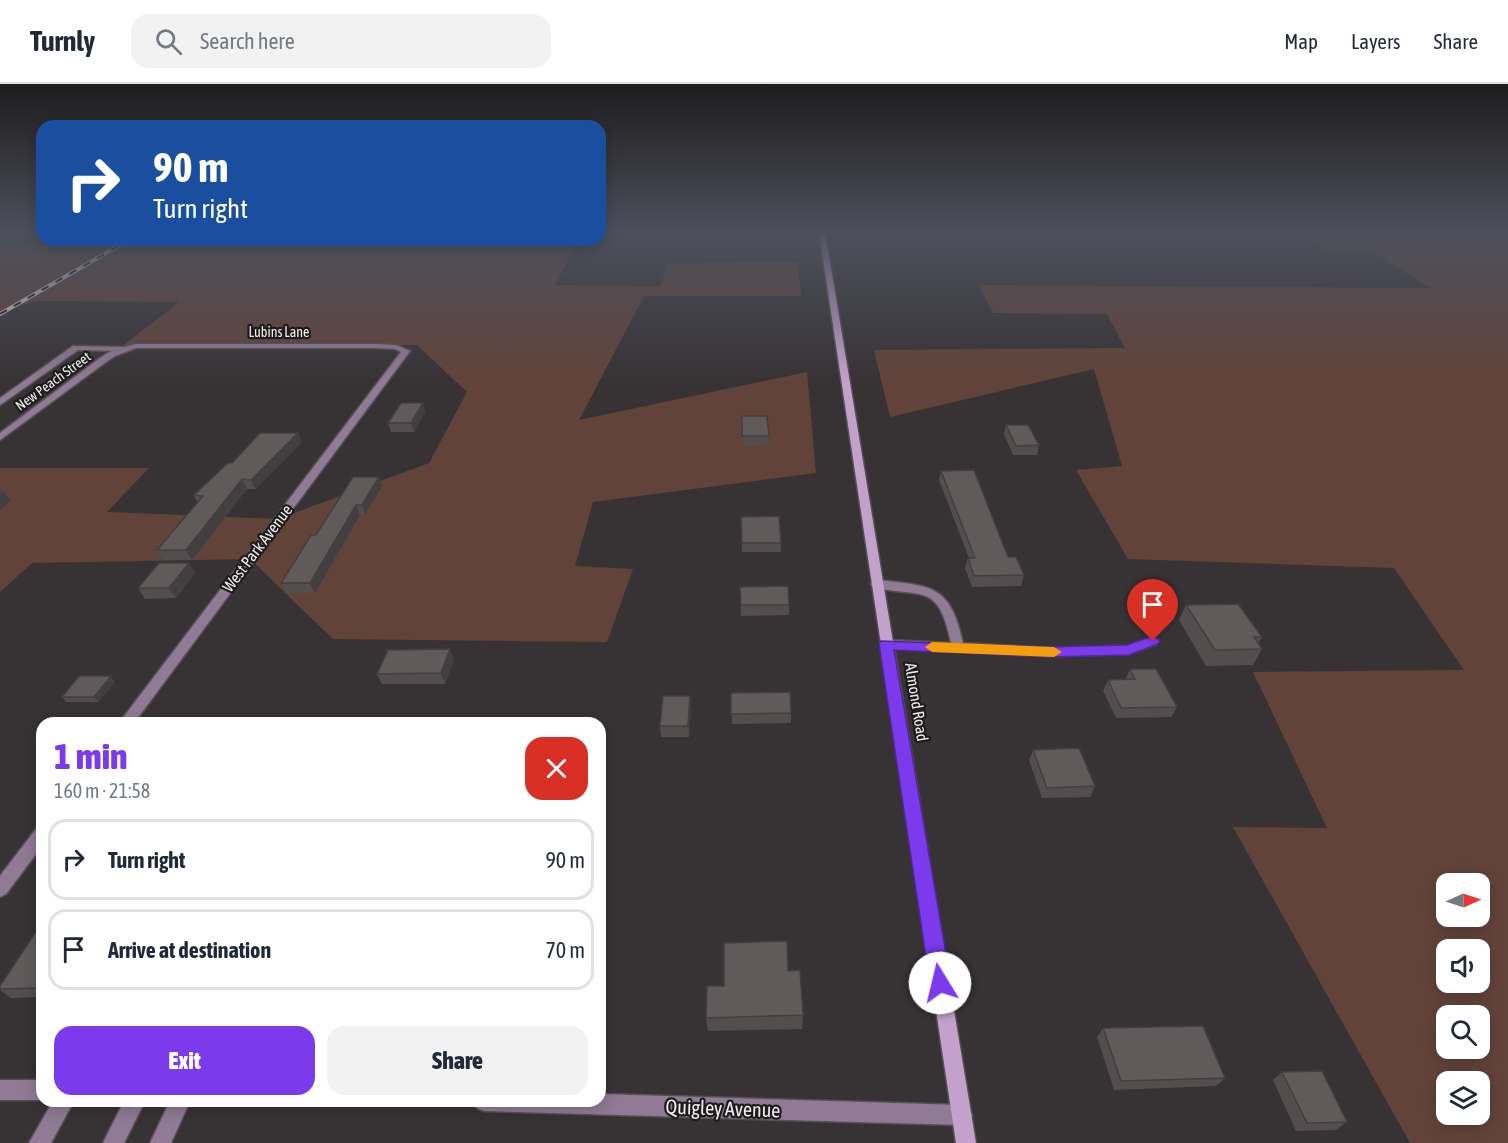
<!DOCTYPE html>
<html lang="en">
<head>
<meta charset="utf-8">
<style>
  :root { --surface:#fff; --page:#f2f2f3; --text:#1f2937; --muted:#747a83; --line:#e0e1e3; --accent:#7c3aed }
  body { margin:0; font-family:"Asap Condensed",sans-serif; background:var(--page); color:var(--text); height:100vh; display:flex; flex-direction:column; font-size:22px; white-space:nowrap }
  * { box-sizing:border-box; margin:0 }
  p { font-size:20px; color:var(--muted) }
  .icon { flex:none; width:33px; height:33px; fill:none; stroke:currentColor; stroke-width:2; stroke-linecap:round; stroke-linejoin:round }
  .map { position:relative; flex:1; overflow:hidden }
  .drawer { position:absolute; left:36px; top:633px; width:570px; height:390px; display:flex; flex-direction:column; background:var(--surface); border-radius:18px; box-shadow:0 3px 15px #0003 }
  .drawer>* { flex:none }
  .banner { position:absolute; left:36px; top:36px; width:570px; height:126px; border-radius:18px; box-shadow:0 3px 15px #0003; background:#1a4fa0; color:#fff; overflow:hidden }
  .needle { width:39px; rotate:87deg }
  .controls { position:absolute; left:1436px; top:789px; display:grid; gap:12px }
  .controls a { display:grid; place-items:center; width:54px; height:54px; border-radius:12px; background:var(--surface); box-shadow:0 3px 15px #0003; font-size:30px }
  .pin { position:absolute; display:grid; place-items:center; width:51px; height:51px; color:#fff; margin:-62px -26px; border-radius:50% 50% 50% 0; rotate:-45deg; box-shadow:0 0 6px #0007 }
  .pin .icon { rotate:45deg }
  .me { position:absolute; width:66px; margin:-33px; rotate:351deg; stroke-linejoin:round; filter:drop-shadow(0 0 4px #0008) }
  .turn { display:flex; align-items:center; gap:21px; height:126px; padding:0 18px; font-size:27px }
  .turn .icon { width:78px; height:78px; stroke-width:2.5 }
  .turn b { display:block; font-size:42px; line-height:51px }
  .round { display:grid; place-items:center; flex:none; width:63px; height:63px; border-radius:18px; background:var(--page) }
  .head { display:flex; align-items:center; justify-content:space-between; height:102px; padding:0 18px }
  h1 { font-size:36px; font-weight:800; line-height:45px; color:var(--accent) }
  .primary-button { display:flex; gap:12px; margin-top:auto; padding:12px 18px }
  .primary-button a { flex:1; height:69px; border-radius:18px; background:var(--accent); color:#fff; font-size:24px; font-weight:800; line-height:69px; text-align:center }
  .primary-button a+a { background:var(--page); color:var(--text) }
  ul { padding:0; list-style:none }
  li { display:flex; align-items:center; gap:18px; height:81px; margin:0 12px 9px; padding:0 6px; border:3px solid var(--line); border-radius:18px }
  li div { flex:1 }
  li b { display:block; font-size:22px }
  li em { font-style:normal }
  header { display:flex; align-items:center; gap:36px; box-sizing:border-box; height:84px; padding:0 30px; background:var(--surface); border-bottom:2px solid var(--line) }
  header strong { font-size:28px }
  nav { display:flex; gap:33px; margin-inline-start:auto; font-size:21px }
  .search { width:420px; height:54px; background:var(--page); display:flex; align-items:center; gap:15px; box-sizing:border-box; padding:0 21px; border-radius:18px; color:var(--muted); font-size:22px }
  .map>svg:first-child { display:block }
</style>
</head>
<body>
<header>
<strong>Turnly</strong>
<div class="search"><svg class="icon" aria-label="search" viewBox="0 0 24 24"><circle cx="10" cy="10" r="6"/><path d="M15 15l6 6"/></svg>Search here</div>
<nav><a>Map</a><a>Layers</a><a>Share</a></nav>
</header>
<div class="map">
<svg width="1508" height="1059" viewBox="0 0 1508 1059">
  <rect width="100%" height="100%" fill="#373335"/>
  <path fill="#62433a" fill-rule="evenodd" d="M1303 148H1500L1508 152V1059H1410L1233 743 1327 744 1253 588 1464 586 1394 484 1128 475 1076 386 1122 382 1094 285 890 333 874 266 1125 264 1107 230 993 229 979 201 1431 204 1373 168 1327 167ZM1446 800H1479V832H1446ZM1446 866H1479V898H1446ZM1446 932H1479V964H1446ZM1446 998H1479V1030H1446Z
    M128 156H577L555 201 661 202 667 179 798 178 801 212H644L579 336 807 288 816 389 593 418 575 482 633 485 607 558 333 555 250 475 32 479 0 508V384H149L107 428 278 435 429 379 467 308 417 261 121 263 179 218 33 217 0 229V162H107Z"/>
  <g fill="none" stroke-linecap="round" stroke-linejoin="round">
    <defs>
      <path id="service" d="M73 262 124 263 128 265 124 267 78 266 0 321V314Z
        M877 496C932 502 950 500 963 559L1048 564 1128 562 1153 553 1159 557 1157 560 1129 570 1048 572 886 564 880 560 886 556 951 559C938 496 922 515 873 503L871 500Z
        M53 1017H74L51 1059H29Z
        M124 1017H145L124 1059H103Z
        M170 1017H190L171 1059H150Z"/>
      <path id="minor" d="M135 260H377L396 261 410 267 134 639H119L401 268 395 265 377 264H136L115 272 106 278 0 356V349L100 274 109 268Z
        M42 743V762L6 810 0 813V792L36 745Z"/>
      <path id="tertiary" d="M0 996H42V1016H0Z
        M600 1010 962 1021 969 1024 972 1031 969 1038 962 1041 484 1027 477 1024 474 1017H600Z"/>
      <path id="secondary" d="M819 148H825L976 1059H956Z"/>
    </defs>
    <use href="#service" stroke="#555153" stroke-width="3"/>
    <use href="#minor" stroke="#555153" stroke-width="3"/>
    <use href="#tertiary" stroke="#555153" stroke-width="3"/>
    <use href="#secondary" stroke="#555153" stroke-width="3"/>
    <use href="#service" fill="#907a95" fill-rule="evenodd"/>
    <use href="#minor" fill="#907a95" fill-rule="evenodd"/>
    <use href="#tertiary" fill="#907a95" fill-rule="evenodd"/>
    <use href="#secondary" fill="#c4a0cd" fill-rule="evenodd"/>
    <defs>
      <path id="rail" d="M0 230 129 156"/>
    </defs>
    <use href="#rail" stroke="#d9d5d7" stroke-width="4"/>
    <use href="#rail" stroke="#1d1b1c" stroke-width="2" stroke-dasharray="8" stroke-linecap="butt"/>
  </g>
  <path fill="#534d4e" d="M425 328 414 348H391L388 339Z
    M742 332 769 352V361L743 362Z
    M1006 341 1039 361 1037 371H1013L1004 350Z
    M302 358 255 405H247L192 476H163L157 466 197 418 194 411Z
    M941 387 1008 473 1024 491 1021 502 972 503 965 484 968 474H969L939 396Z
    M379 393 382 402 365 431H360L315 509H286L281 499Z
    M741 433 781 459V468H742Z
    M195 489 176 514 145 515 138 504Z
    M740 503 789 521V531L741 532Z
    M1186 521 1262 553 1258 559 1262 565 1253 581 1206 582 1179 536Z
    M454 576 445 600H382L377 590Z
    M1130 585 1177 623 1171 633 1116 634 1103 607 1108 596H1125Z
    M115 598 98 618H66L62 613Z
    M731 609 791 629V639L732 640Z
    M690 612 691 622 689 653H661L660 642Z
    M1033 666 1095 702 1090 713 1042 714 1029 676Z
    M42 849V913L11 914 0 906V902Z
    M788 887 803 931 802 945 708 947 706 934 724 902Z
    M1103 944 1225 994 1216 1002 1114 1006 1097 953Z
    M1282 988 1347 1038 1336 1046 1296 1047 1273 996Z"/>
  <path fill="#433f40" d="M423 319 425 328 414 348 411 339Z
    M298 349 302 358 255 405 251 396Z
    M379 393 382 402 365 431 362 421Z
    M242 395 247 405 192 476 186 466Z
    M3 407 11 417 0 426V409Z
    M356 421 360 431 315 509 310 499Z
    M189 479 195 489 176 514 169 504Z
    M450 565 454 576 445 600 441 589Z
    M111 592 115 598 98 618 94 613Z
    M690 612 691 622 689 653 688 642Z"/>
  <path fill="#605a5b" stroke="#433f40" stroke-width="1.5" d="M401 319H423L411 339H388Z
    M742 332H767L769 352H742Z
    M1006 341H1028L1039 361 1016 362Z
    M260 349H298L251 396 242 395 186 466H157L203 412 194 411 228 379H232Z
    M974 386 1008 473H1016L1024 491 974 492 968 474H975L941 387Z
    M353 393H379L362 421H356L310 499H281L311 451H316Z
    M779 432 781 459H742L741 433Z
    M159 479H189L169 504H138Z
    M788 502 789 521H741L740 503Z
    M1238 520 1262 553H1254L1262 565 1215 566 1186 521Z
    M450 565 441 589 377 590 388 566Z
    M1130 585H1156L1177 623 1121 624 1108 596 1135 595Z
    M79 592H111L94 613H62Z
    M790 608 791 629 731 630V609Z
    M663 612H690L688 642H660Z
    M1079 664 1095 702 1047 704 1033 666Z
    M35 849H42V904L0 905V902Z
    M787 857 788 887 800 886 803 931 706 934 707 902H724V859Z
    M1203 942 1225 994 1121 997 1103 944Z
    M1322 987 1347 1038 1307 1039 1282 988Z"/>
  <linearGradient id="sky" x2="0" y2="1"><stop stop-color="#1e1c1d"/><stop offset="0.5" stop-color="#4d505c"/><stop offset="1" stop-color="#4d505c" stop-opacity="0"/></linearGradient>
  <rect width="1508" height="297" fill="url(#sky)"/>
  <path fill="#7c3aed" stroke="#51269a" stroke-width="1.5" d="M1153 552 1160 557 1158 560 1129 571 1048 573 894 566 951 899 948 906 940 909 933 906 930 899 879 560 881 557 1048 563 1127 561Z"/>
  <path fill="#f59e0b" d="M932 558 1054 563 1062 568 1054 573 932 568 925 563Z"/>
  <g text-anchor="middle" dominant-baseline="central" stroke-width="4.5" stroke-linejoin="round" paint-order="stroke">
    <g font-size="14" fill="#f1eef0" stroke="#1d1b1c">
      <text x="279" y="248">Lubins Lane</text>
      <text transform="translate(53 297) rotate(-36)">New Peach Street</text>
    </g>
    <g font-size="16" fill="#f1eef0" stroke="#1d1b1c">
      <text transform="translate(257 464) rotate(-53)">West Park Avenue</text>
      <text transform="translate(917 618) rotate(81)">Almond Road</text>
    </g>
    <g font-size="20" fill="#f1eef0" stroke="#1d1b1c">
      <text transform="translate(723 1024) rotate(2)">Quigley Avenue</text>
    </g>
  </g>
</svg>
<div class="controls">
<a><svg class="needle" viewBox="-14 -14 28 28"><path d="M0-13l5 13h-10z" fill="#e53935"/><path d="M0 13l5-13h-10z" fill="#747a83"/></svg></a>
<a><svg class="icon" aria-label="sound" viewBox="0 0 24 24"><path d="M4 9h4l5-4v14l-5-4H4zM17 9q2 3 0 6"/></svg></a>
<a><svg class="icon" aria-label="search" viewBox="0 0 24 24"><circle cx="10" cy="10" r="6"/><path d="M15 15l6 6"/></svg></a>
<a><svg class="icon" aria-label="layers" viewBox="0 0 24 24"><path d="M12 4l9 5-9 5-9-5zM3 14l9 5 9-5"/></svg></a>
</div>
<div class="pin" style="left:1153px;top:557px;background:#d93025"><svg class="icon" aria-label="arrive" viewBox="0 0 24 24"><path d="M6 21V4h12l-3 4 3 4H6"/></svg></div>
<svg class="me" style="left:940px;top:899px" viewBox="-20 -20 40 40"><circle r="19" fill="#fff"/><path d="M0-13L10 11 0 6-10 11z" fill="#7c3aed"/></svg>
<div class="banner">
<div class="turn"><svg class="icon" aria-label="right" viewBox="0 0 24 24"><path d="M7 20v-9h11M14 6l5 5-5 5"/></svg><div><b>90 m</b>Turn right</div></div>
</div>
<section class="drawer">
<div class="head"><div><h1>1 min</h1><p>160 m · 21:58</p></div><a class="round" style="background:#d93025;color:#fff"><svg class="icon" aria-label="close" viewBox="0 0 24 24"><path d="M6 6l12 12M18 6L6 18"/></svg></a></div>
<ul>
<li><svg class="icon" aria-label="right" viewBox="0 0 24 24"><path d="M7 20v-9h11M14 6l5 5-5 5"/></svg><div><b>Turn right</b></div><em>90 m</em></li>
<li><svg class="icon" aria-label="arrive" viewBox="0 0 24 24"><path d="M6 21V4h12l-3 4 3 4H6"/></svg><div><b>Arrive at destination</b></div><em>70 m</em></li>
</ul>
<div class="primary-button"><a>Exit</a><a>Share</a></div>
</section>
</div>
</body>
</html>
